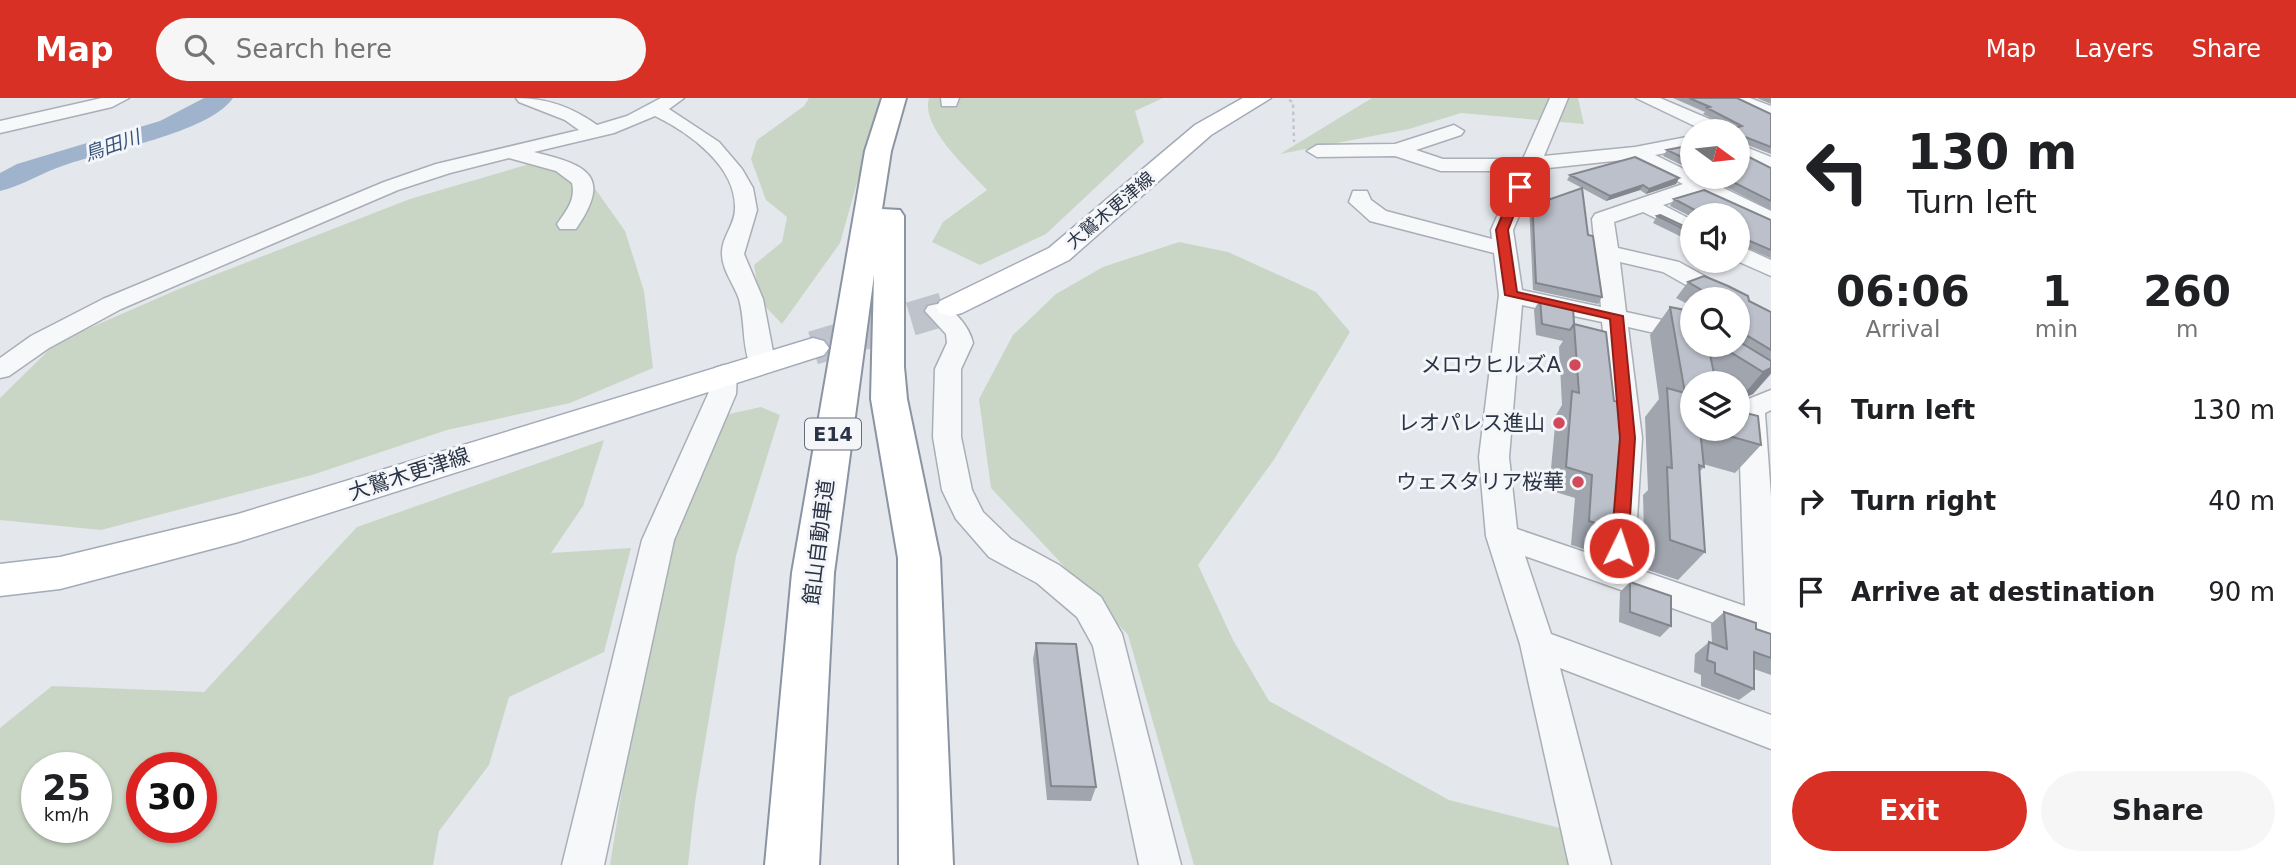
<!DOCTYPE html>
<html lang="en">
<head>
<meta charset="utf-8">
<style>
  :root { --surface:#fff; --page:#f6f6f6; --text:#202124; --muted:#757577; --accent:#d93025 }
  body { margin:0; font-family:"DejaVu Sans","Noto Sans JP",sans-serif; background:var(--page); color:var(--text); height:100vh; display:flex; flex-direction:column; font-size:26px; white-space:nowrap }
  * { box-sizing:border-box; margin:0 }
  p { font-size:23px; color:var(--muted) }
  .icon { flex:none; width:38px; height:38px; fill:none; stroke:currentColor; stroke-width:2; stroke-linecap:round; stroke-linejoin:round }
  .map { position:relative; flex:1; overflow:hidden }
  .panel { display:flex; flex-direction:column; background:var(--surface); width:525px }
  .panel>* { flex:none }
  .top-card { background:#fff; color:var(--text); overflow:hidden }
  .needle { width:46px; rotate:105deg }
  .fabs { position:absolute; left:1680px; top:21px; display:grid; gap:14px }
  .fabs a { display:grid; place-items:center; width:70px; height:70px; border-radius:50%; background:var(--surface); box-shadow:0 2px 5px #0004; font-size:35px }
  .speed { position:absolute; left:21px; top:654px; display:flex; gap:14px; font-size:35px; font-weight:700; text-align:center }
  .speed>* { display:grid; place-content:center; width:91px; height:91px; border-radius:50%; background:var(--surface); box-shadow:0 2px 5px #0004; line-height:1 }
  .speed small { font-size:18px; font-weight:400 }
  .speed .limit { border:10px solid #d22; background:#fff; color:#111 }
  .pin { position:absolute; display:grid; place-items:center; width:60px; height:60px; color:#fff; margin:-30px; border-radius:14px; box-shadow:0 4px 10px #0006 }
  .me { position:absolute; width:77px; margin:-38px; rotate:4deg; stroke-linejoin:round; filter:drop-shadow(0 0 5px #0008) }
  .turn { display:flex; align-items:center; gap:24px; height:147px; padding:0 21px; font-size:32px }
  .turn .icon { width:91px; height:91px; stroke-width:2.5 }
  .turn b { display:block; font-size:49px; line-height:60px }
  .eta { display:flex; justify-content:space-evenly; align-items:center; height:119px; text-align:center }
  .eta b { font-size:42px; font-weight:700; line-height:49px }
  .action { display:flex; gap:14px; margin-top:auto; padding:14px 21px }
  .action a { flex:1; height:80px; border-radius:42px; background:var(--accent); color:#fff; font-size:28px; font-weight:700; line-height:80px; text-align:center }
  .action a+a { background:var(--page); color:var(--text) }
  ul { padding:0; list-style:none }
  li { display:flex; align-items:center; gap:21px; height:91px; padding:0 21px }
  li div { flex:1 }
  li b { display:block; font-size:26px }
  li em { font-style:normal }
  header { display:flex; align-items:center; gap:42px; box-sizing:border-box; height:98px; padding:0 35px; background:var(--accent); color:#fff }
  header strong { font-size:33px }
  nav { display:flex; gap:38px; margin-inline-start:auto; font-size:24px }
  .search { width:490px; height:63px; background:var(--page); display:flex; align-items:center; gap:18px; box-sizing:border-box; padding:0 24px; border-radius:38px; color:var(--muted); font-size:26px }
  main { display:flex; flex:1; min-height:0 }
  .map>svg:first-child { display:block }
</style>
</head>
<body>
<header>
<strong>Map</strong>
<div class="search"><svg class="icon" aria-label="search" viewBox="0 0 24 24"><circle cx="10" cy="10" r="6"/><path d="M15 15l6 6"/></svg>Search here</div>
<nav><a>Map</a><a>Layers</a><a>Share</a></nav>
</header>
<main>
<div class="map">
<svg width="1771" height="767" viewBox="0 0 1771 767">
  <rect width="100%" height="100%" fill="#e4e7ec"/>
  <path fill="#c9d6c5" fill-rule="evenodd" d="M809 0H881L840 145 782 226 760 203 754 167 782 144 787 119 766 102 751 61 757 42 804 8Z
    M929 0H1163L1135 13 1144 44 1046 136 980 167 932 144 943 124 987 92C968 71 920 29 929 0Z
    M1372 0H1578L1584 26 1461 15 1409 31 1280 56Z
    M543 62 589 82 625 133 644 193 653 270 570 305 447 332 312 377 101 432 0 422V300L57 244 186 188 410 101Z
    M1179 144 1228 154 1316 194 1350 234 1275 360 1198 467 1233 542 1269 603 1449 702 1560 730 1570 767H1194L1128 537 991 390 979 301 1013 237 1056 196 1103 169Z
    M761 309 780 317 736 458 695 704 688 767H610L649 522 686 405 725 317Z
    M604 342 583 408 551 455 631 450 604 554 509 599 489 667 439 733 433 767H0V630L52 588 204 594 357 429ZM96 670V730H37V670ZM201 670V730H142V670Z"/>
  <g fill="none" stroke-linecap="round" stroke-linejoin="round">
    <path fill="#9fb4cc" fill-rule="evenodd" d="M204 0H233C209 35 105 53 65 67 43 74 22 88 0 93V75L17 66 160 23Z"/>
    <path stroke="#bfc3cb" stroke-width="34" stroke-dasharray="34 17" stroke-linecap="butt" d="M813 250 951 209"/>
    <defs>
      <path id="minor" d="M102 0H129L112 9 0 35V23Z
        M516 0C547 0 572 9 597 27L627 18 661 0H684L669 11 719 44 742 71 753 90 757 112 744 156 763 201 775 264 771 270H753L749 264C742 243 745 222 739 201 734 186 722 172 722 156 721 140 735 127 735 111 737 68 688 34 655 18L614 35 534 54C587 67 613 77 576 131H560L557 126C566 113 576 102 572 85L556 73 509 60 450 75 398 92 121 211 49 250 9 278 0 280V260L31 238 103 201 384 84 436 66 579 32 565 22 519 4Z
        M941 0H959L956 8H942Z
        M1550 0H1568L1544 58 1635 49 1692 38V50L1655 57 1692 75V79L1709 83 1771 113V128L1700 95 1663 107 1692 122V138L1643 114 1614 124 1618 150 1679 164 1737 196 1740 201 1738 204V201H1711L1663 174 1620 164 1626 214 1685 227 1692 231V247H1702L1692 250 1668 238 1628 229 1642 340 1634 470 1745 508 1738 310 1741 304 1771 292V312L1765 315 1771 399V545L1525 458 1551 536 1771 617V651L1560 570 1611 767H1569L1520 546 1486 438 1479 359 1499 197 1494 155 1370 123 1349 104 1353 93H1367L1371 102 1386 113 1492 141 1491 132 1517 73H1441L1395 58 1317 59 1307 53 1317 47 1395 46 1454 27 1464 33 1461 37 1416 52 1443 61H1523ZM1632 61 1683 86 1595 116 1592 121 1601 209 1522 192 1513 132 1539 71ZM1522 207 1602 224 1614 340 1602 460 1517 431 1509 359Z
        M1636 0H1660L1728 29 1731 33H1705Z
        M1725 0H1750L1771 8V21Z
        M1738 46 1771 59V73L1738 59Z
        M1738 147 1771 162V178L1737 163Z
        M937 206C954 210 969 228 973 245L961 271V339L972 392 983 414 1011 441 1059 467 1101 499 1122 536 1181 767H1139L1093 548 1077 519 1037 485 989 459 956 421 942 392 933 339 935 271 947 245 946 236 925 213 928 208Z
        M724 267 733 270 737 276 736 296 674 442 604 767H562L642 442 708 296 715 270Z"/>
      <path id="major" d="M1243 0H1271L1211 37 1069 162 962 215 951 218 940 215 936 209 940 203 1049 150 1195 27Z
        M813 240 824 243 829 250 824 257 238 444 60 491 0 498V466L60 459 238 416Z"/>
      <path id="highway" d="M882 0H906L891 53 882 111 900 112 904 118V269L907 301 940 460 953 767H899L898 460 871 301 874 177 834 475 819 767H765L792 475 865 53Z"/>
    </defs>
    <use href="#minor" stroke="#a9aeb7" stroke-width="3"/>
    <use href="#major" stroke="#a3abb8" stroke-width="3"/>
    <use href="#highway" stroke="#8b94a3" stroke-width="4"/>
    <path stroke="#c2c5cb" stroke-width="2.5" stroke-dasharray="3.5 3.5" stroke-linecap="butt" d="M1289 2 1293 4 1294 44"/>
    <use href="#minor" fill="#f7f8fa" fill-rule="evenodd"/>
    <use href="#major" fill="#fff" fill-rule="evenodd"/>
    <use href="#highway" fill="#fff" fill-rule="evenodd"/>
  </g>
  <path fill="#a1a5ae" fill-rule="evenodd" d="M1673 0H1737L1771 16V56L1740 44 1741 55 1771 70V112L1710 81 1702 79H1738L1732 31 1703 16 1705 14Z
    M1757 0H1771V6Z
    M1692 47V72L1663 58 1667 52Z
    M1570 77 1679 80 1676 86 1646 96 1640 92 1606 103 1567 82Z
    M1532 99 1588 137 1602 199 1598 206 1533 192 1529 105Z
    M1674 101 1771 122V160L1738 146V117H1692V119L1670 108Z
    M1657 118 1692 132V144L1653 125Z
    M1688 184 1749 203 1771 214V276L1753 296 1739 302 1738 301V285H1692V331H1738L1761 347 1735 375 1703 366 1704 369 1699 374 1705 454 1678 482 1645 471 1643 397 1648 392 1645 319 1659 301 1650 237 1670 209 1687 213 1691 208 1676 200ZM1692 201H1738V247H1715L1709 254 1692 247Z
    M1540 201 1574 226 1619 433 1600 456 1571 447 1575 400 1549 392 1556 317 1562 307 1559 249 1563 243 1536 237 1534 212Z
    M1630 484 1671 528 1660 539 1619 524 1620 494Z
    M1724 514 1756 531 1771 536V577L1754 571V591L1739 602 1701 588V577L1694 574 1695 556 1709 544 1712 545 1711 526Z
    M1036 545 1096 689 1091 703 1047 702 1033 561Z"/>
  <path fill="#83868d" d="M1679 80 1676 86 1646 96 1649 91Z
    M1643 87 1640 92 1606 103 1610 98Z
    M1771 270V275L1753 296 1739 302 1763 274Z"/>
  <path fill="#bbc0ca" stroke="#83868d" stroke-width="2" d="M1689 0H1737L1771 16V49L1743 38 1739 40 1741 55 1771 70V103L1723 79H1738V33H1725L1742 28 1707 10 1710 9Z
    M1692 47V64L1667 52Z
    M1635 59 1679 80 1649 91 1643 87 1610 98 1570 77Z
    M1582 90 1588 137 1593 138 1602 199 1536 185 1532 99 1548 102Z
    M1704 92 1771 122V152L1738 138V117H1697V113L1674 101Z
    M1660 117 1692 132V135L1657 118Z
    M1704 178 1728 188 1748 198 1749 203 1771 214V252L1738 232V201H1704L1712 198 1688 184Z
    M1540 201 1573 208 1574 226 1570 232 1542 226Z
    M1670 209 1690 213 1692 215V247H1708L1716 285H1692V331H1700L1704 369 1699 367 1705 454 1670 442 1667 369 1672 370 1667 290 1685 295Z
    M1574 226 1606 234 1614 303 1622 305 1625 323 1619 433 1589 423 1592 377 1566 369 1572 293 1579 295Z
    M1738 243 1771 263V270L1763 274 1719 247H1738Z
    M1738 313 1758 318 1761 347 1704 331H1738Z
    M1630 484 1671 498V528L1630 514Z
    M1724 514 1756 525V531L1771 536V560L1754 554V591L1715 575V565L1707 562 1709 544 1727 551Z
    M1036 545 1076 546 1096 689 1051 688Z"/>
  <path fill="#d93025" stroke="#8d1f18" stroke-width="2" d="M1520 86 1525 89 1508 132 1517 194 1623 218 1635 340 1628 450 1619 457 1611 450 1620 340 1610 221 1505 197 1496 132 1514 89Z"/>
  <g fill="#d1495b" stroke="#f4f6f9" stroke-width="2.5">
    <circle cx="1575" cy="267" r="7"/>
    <circle cx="1559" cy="325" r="7"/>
    <circle cx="1578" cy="384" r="7"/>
  </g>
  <g text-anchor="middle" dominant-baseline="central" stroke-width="6" stroke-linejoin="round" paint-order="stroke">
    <g font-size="18" fill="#2b3445" stroke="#f4f6f9">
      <text transform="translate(1110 112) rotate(-40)">大鷲木更津線</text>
    </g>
    <g font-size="19" font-style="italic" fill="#34527a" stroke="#f4f6f9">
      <text transform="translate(112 47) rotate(-19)">鳥田川</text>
    </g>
    <rect fill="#f4f6f9" stroke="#676e7b" stroke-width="2" x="805" y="320.5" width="56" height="31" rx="5"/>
    <g font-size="19" font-weight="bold" fill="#2b3445">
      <text x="833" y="336">E14</text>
    </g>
    <g font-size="21" fill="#2b3445" stroke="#f4f6f9" text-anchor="end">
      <text x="1561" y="267">メロウヒルズA</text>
      <text x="1545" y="325">レオパレス進山</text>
      <text x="1564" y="384">ウェスタリア桜華</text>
    </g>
    <g font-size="21" fill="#2b3445" stroke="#f4f6f9">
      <text transform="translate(409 376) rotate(-18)">大鷲木更津線</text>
      <text transform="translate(819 444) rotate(-83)">館山自動車道</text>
    </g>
  </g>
</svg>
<div class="fabs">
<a><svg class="needle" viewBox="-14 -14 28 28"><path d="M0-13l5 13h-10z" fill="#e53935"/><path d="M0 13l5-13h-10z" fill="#757577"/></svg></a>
<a><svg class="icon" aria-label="sound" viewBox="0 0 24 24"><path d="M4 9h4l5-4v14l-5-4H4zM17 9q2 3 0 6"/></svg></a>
<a><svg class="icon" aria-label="search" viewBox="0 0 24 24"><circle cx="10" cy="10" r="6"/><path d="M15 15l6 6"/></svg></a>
<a><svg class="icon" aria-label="layers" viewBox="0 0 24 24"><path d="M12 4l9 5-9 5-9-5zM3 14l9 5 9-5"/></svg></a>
</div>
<div class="speed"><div>25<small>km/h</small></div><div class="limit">30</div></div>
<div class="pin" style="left:1520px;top:89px;background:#d93025"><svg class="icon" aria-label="arrive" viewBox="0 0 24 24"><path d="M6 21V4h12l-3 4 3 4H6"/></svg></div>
<svg class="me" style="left:1619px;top:450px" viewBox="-20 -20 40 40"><circle r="17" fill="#d93025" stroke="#fff" stroke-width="3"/><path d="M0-11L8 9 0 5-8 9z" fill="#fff"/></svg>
</div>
<section class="panel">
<div class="top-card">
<div class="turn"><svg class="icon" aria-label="left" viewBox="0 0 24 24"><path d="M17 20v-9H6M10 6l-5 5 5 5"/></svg><div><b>130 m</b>Turn left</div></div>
</div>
<div class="eta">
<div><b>06:06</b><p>Arrival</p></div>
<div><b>1</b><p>min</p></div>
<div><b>260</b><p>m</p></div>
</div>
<ul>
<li><svg class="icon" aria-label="left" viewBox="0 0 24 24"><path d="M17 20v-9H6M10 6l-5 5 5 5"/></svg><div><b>Turn left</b></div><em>130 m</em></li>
<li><svg class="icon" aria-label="right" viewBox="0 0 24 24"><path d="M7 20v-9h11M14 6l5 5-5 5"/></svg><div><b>Turn right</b></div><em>40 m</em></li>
<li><svg class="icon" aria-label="arrive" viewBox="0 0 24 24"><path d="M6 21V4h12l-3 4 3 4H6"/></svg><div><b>Arrive at destination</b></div><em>90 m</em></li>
</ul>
<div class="action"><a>Exit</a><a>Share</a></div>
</section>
</main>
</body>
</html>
